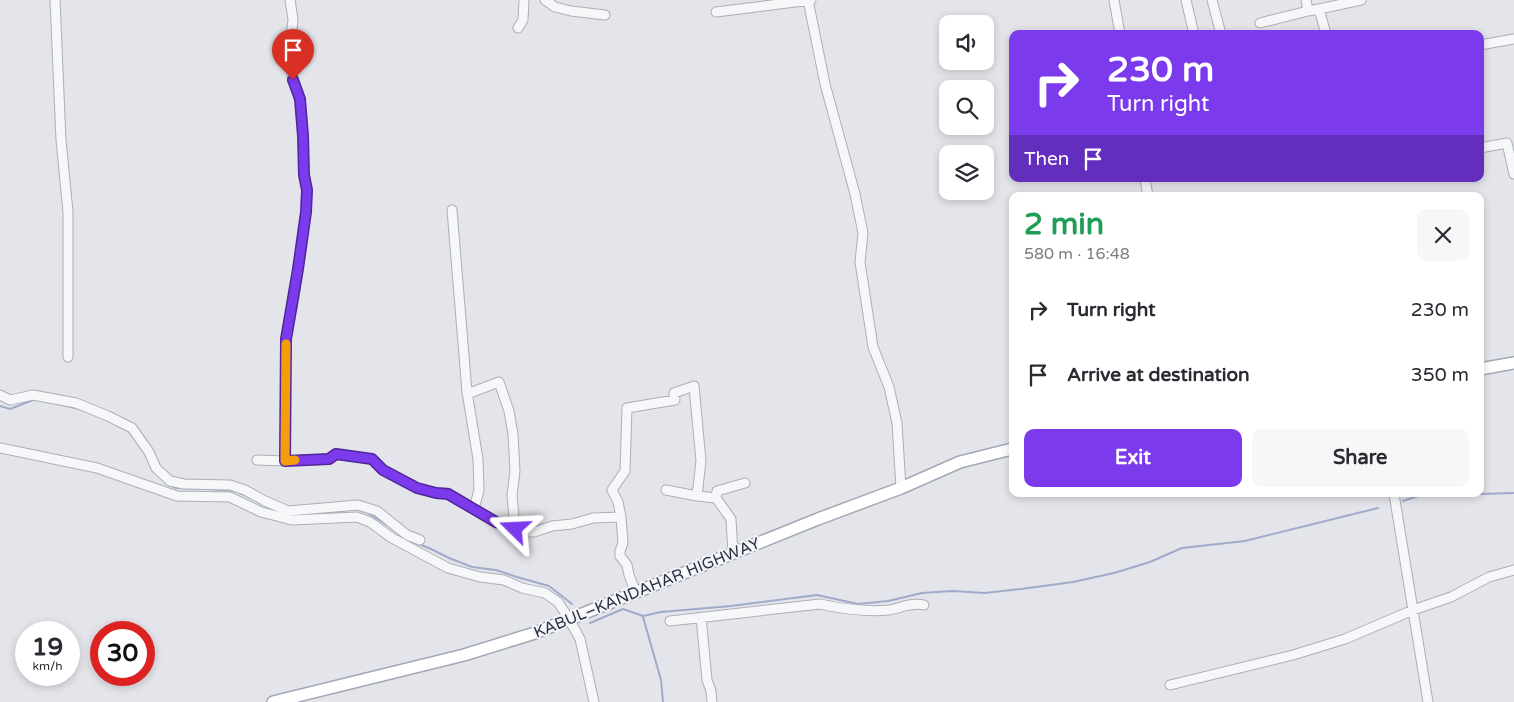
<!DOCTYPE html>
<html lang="en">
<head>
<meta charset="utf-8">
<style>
  :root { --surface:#fff; --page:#f7f7f7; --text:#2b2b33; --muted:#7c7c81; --accent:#7c3aed }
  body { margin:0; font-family:"Varela Round",sans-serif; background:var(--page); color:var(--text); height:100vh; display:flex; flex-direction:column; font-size:19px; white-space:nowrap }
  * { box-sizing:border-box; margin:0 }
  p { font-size:16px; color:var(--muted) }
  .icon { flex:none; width:28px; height:28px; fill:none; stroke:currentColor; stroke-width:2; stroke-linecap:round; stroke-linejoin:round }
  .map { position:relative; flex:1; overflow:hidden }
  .sheet { position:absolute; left:1009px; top:192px; width:475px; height:305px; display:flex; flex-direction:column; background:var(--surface); border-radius:10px; box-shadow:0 2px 8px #0003 }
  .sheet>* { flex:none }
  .banner { position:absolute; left:1009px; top:30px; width:475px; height:152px; border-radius:10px; box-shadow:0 2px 8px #0003; background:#7c3aed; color:#fff; overflow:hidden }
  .buttons { position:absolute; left:939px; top:15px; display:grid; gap:10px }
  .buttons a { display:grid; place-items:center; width:55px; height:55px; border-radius:10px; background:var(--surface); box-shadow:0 2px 8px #0003; font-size:25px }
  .speed { position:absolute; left:15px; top:621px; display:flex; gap:10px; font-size:25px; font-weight:700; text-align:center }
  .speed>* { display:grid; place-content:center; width:65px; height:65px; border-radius:50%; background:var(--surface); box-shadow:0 2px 8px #0003; line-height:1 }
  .speed small { font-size:12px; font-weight:400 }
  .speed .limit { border:8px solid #d22; background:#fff; color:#111 }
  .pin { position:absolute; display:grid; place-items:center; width:42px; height:42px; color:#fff; margin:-51px -21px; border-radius:50% 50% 50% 0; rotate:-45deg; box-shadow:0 0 5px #0007 }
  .pin .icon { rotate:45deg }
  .me { position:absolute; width:55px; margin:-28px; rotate:291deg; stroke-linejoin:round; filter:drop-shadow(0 0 4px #0008) }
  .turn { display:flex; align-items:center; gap:18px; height:105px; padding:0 15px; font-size:22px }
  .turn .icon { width:65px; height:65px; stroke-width:2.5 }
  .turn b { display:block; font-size:35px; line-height:42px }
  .then { display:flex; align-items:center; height:48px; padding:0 15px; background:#0003; gap:10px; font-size:19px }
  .round { display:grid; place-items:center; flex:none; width:52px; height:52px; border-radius:10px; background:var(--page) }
  .overview { display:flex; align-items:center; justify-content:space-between; height:85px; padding:0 15px }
  h1 { font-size:30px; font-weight:700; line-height:38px; color:#1e9e55 }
  .primary-button { display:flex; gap:10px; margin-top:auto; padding:10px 15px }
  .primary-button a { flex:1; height:58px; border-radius:10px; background:var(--accent); color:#fff; font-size:20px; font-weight:700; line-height:58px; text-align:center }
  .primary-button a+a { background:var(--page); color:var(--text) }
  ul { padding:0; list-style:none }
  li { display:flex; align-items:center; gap:15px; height:65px; padding:0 15px }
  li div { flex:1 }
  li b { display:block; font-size:19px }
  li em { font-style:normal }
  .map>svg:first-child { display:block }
</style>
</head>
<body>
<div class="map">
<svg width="1514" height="702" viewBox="0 0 1514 702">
  <rect width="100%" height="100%" fill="#e4e5eb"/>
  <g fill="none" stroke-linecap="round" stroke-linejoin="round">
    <path stroke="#a0abca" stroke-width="2" d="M63 405 83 410
      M0 406 10 409 33 400H39
      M126 429 133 436
      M143 450 150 464
      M170 485 176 488 208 489 236 491 275 510
      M1480 494 1514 493
      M1403 501 1424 494
      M314 513 344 511
      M368 513 387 525
      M407 539 431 549 449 558 472 567 496 570 517 577 549 586 572 604
      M643 617 661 680 663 702
      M590 623 623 609 643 616 661 612 731 606 817 595 858 604 888 601 922 593 952 591 985 593 1021 589 1073 582 1114 573 1150 562 1182 548 1245 541 1378 508"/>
    <defs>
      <path id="minor" d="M55 0 61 140 68 212V357
        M545 0 555 7 571 11 605 15
        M808 0 825 84 855 194 863 233 860 262 873 347 889 387 897 423 901 488
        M1114 0 1120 34
        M1186 0 1194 34
        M1212 0 1221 34
        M1306 0 1308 11 1319 9 1326 34
        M1319 9 1361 0
        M716 12 811 0
        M1260 23 1308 11
        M518 28 523 20 524 0
        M1480 45 1514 39
        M1480 148 1507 143 1514 174
        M1145 179 1148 196
        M452 210 467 392 478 459 479 490 474 509
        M467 394 499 382 509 411 513 434 515 471 512 495 515 529
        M0 395 10 400 33 395 76 403 108 416 132 428 149 452 156 468 170 481 184 484 230 485 245 490 265 501 288 511 358 505 377 511 407 535 420 540
        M0 448 97 468 177 496 230 497 261 512 292 520 357 517 370 522 392 538 448 568 480 577 504 580 522 588 545 593 558 602 569 619 580 639 594 702
        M257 460 285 461 329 459 336 454 372 459 383 470 417 488 437 493H448L496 522 522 532H534L552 526 572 524 593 518 621 517
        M285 461 286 339 294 298 306 212 307 190 304 175 303 136 300 99 292 75 291 39 293 19 290 0
        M666 490 697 496 716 498 731 519 733 554
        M1394 494 1428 702
        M716 498 717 491 745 483
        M636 593 629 575 627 565 620 556V551L623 543 621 517 618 502 612 490 625 471 627 408 675 400 674 393 694 386 701 461 697 496
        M701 617 707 680 711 691 712 702
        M670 621 820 604C842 609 866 612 889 610 901 608 912 602 924 605
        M1170 685 1293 655 1345 639 1413 610 1451 597 1489 577 1514 570"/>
      <path id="major" d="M1480 369 1514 363
        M273 702 464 655 535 633 818 519 901 488 960 462 1012 449"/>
    </defs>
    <use href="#minor" stroke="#acaeb9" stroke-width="11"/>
    <use href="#major" stroke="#a3a7b7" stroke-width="14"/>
    <use href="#minor" stroke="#f6f7f9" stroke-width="9"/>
    <use href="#major" stroke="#fff" stroke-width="11"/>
  </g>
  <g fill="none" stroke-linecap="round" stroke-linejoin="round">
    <defs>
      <path id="route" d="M293 80 300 99 303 136 304 175 307 190 306 212 298 269 286 339 285 461 329 459 336 454 372 459 383 470 417 488 436 493 448 494 496 522 515 529"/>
    </defs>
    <use href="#route" stroke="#51269a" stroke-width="12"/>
    <use href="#route" stroke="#7c3aed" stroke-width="9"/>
    <path stroke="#f59e0b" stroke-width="9" d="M286 344 285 461 295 460"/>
  </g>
  <g text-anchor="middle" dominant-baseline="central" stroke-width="4" stroke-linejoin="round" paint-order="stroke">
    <g font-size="16" fill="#2b2f43" stroke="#f3f4f8">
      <text transform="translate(647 588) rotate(-22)">KABUL–KANDAHAR HIGHWAY</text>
    </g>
  </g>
</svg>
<div class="buttons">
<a><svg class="icon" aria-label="sound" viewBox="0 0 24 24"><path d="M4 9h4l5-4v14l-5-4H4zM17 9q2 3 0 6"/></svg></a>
<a><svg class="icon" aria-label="search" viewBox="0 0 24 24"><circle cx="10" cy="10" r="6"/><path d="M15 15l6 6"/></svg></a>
<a><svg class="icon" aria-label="layers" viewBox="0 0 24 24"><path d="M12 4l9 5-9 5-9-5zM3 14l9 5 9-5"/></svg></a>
</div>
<div class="speed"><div>19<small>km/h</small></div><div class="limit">30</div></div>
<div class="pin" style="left:293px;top:80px;background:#d93025"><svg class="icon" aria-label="arrive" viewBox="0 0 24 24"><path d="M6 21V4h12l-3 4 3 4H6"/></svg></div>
<svg class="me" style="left:515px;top:529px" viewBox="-20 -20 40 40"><path d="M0-17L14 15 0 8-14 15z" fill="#7c3aed" stroke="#fff" stroke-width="4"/></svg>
<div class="banner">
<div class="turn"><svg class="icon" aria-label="right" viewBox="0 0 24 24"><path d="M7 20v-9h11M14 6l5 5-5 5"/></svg><div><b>230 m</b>Turn right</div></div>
<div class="then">Then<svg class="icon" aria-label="arrive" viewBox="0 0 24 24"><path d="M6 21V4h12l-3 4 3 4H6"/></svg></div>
</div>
<section class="sheet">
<div class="overview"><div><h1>2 min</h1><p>580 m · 16:48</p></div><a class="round"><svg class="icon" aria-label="close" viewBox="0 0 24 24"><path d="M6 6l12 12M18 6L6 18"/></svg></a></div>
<ul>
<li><svg class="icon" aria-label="right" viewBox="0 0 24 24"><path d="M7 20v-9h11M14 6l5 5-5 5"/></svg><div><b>Turn right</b></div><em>230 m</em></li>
<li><svg class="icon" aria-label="arrive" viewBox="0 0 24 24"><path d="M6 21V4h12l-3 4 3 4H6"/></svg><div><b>Arrive at destination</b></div><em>350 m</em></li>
</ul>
<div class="primary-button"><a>Exit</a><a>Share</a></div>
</section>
</div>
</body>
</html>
